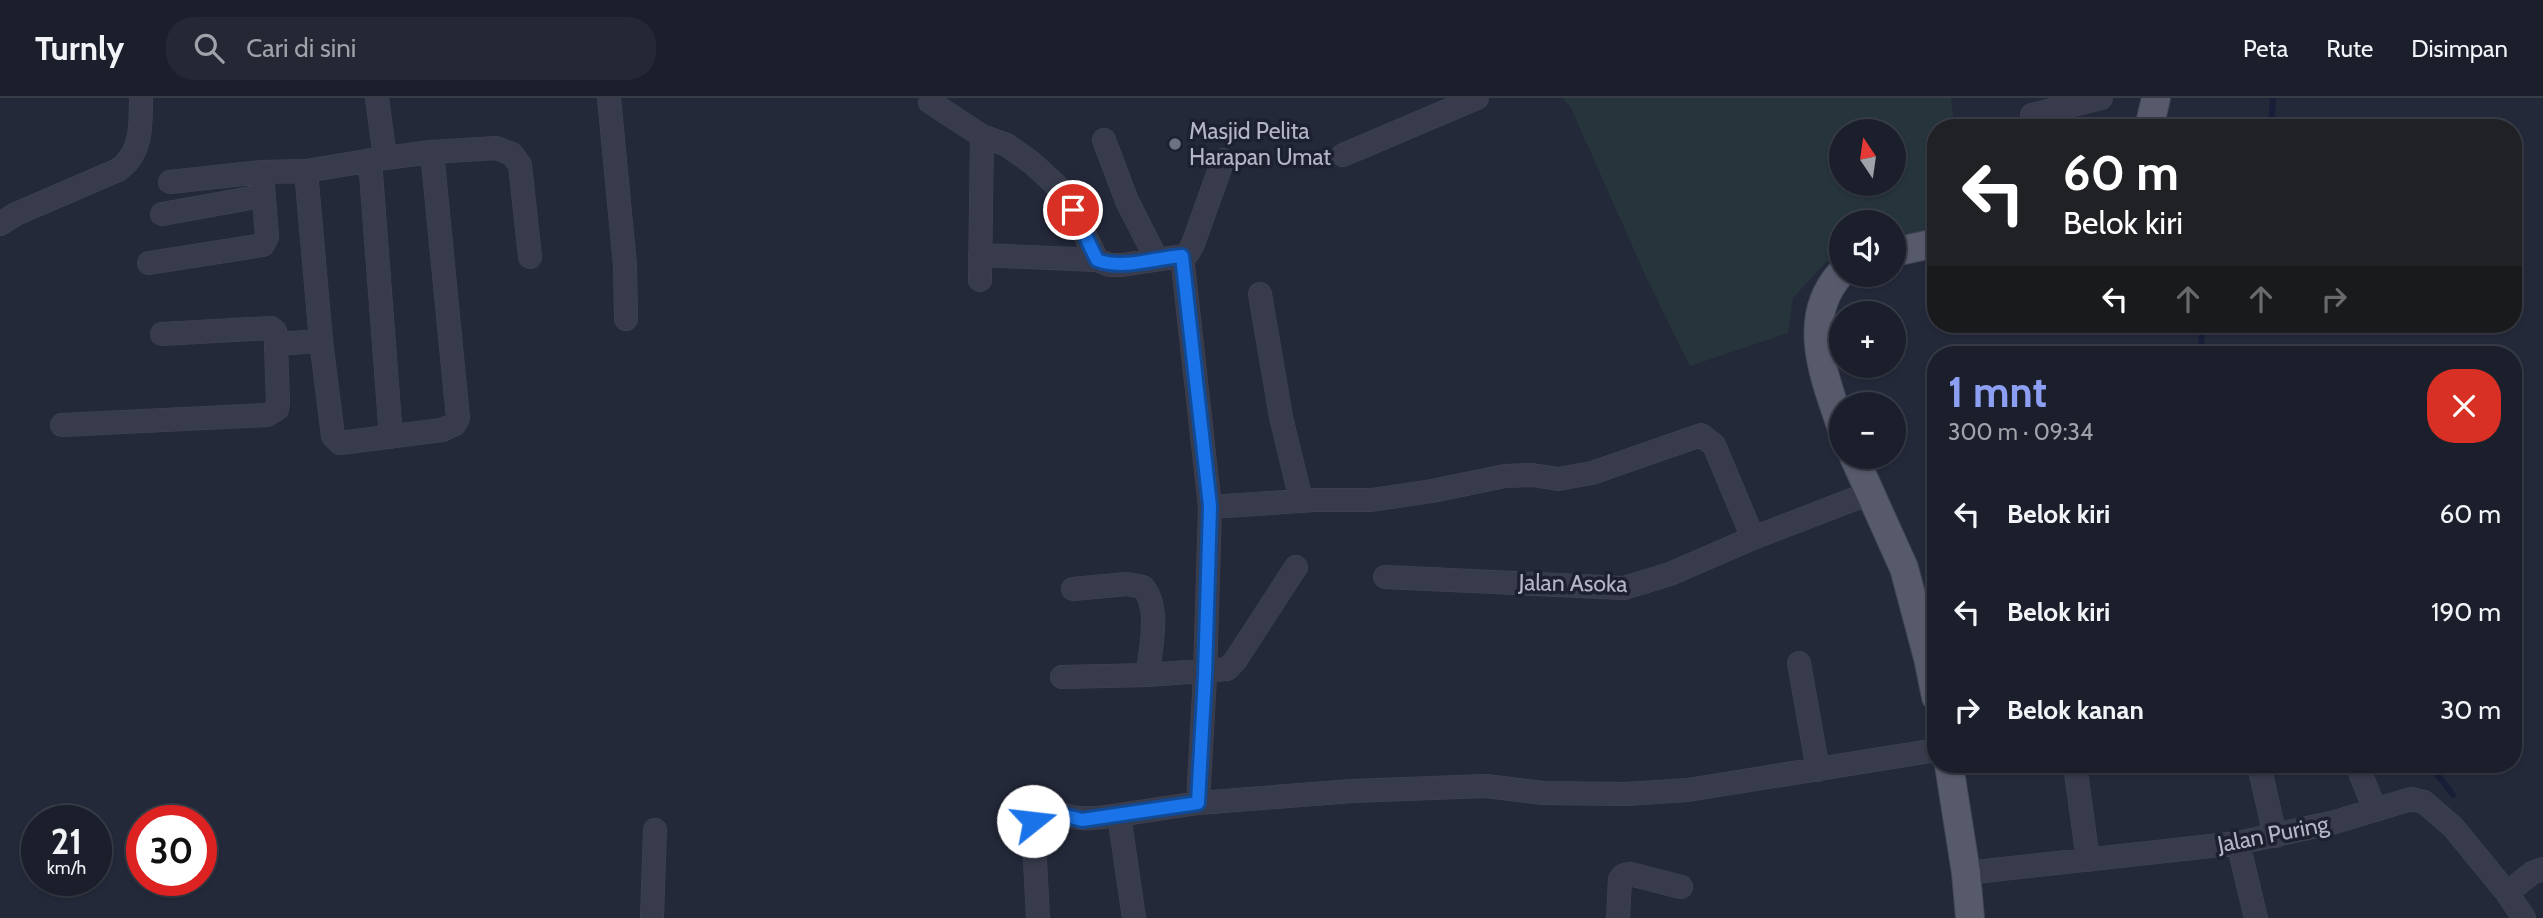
<!DOCTYPE html>
<html lang="id">
<head>
<meta charset="utf-8">
<style>
  :root { --surface:#1b1f2c; --page:#242734; --text:#f1f3f6; --muted:#a0a2a9; --line:#393d48; --accent:#8c9ff2 }
  body { margin:0; font-family:Cabin,sans-serif; background:var(--page); color:var(--text); height:100vh; display:flex; flex-direction:column; font-size:26px; white-space:nowrap }
  * { box-sizing:border-box; margin:0 }
  p { font-size:23px; color:var(--muted) }
  .icon { flex:none; width:38px; height:38px; fill:none; stroke:currentColor; stroke-width:2; stroke-linecap:round; stroke-linejoin:round }
  .map { position:relative; flex:1; overflow:hidden }
  .drawer { position:absolute; left:1927px; top:248px; width:595px; height:427px; display:flex; flex-direction:column; background:var(--surface); border-radius:28px; box-shadow:0 2px 5px #0004,0 0 0 2px var(--line) }
  .drawer>* { flex:none }
  .guide { position:absolute; left:1927px; top:21px; width:595px; height:214px; border-radius:28px; box-shadow:0 2px 5px #0004,0 0 0 2px var(--line); background:#202124; color:#fff; overflow:hidden }
  .needle { width:46px; rotate:347deg }
  .fabs { position:absolute; left:1829px; top:21px; display:grid; gap:14px }
  .fabs a { display:grid; place-items:center; width:77px; height:77px; border-radius:50%; background:var(--surface); box-shadow:0 2px 5px #0004,0 0 0 2px var(--line); font-size:35px }
  .speed { position:absolute; left:21px; top:707px; display:flex; gap:14px; font-size:35px; font-weight:700; text-align:center }
  .speed>* { display:grid; place-content:center; width:91px; height:91px; border-radius:50%; background:var(--surface); box-shadow:0 2px 5px #0004,0 0 0 2px var(--line); line-height:1 }
  .speed small { font-size:18px; font-weight:400 }
  .speed .limit { border:10px solid #d22; background:#fff; color:#111 }
  .pin { position:absolute; display:grid; place-items:center; width:60px; height:60px; color:#fff; margin:-30px; border:4px solid #fff; border-radius:50%; box-shadow:0 2px 7px #0007 }
  .me { position:absolute; width:77px; margin:-38px; rotate:74deg; stroke-linejoin:round; filter:drop-shadow(0 0 5px #0008) }
  .turn { display:flex; align-items:center; gap:24px; height:147px; padding:0 21px; font-size:32px }
  .turn .icon { width:91px; height:91px; stroke-width:2.5 }
  .turn b { display:block; font-size:49px; line-height:60px }
  .lanes { display:flex; align-items:center; height:66px; padding:0 21px; background:#0003; justify-content:center; gap:35px; direction:ltr }
  .lanes .off { opacity:.35 }
  .round { display:grid; place-items:center; flex:none; width:74px; height:74px; border-radius:28px; background:var(--page) }
  .head { display:flex; align-items:center; justify-content:space-between; height:119px; padding:0 21px }
  h1 { font-size:42px; font-weight:700; line-height:52px; color:var(--accent) }
  ul { padding:0; list-style:none }
  li { display:flex; align-items:center; gap:21px; height:98px; padding:0 21px }
  li div { flex:1 }
  li b { display:block; font-size:26px }
  li em { font-style:normal }
  header { display:flex; align-items:center; gap:42px; box-sizing:border-box; height:98px; padding:0 35px; background:var(--surface); border-bottom:2px solid var(--line) }
  header strong { font-size:33px }
  nav { display:flex; gap:38px; margin-inline-start:auto; font-size:24px }
  .search { width:490px; height:63px; background:var(--page); display:flex; align-items:center; gap:18px; box-sizing:border-box; padding:0 24px; border-radius:28px; color:var(--muted); font-size:26px }
  .map>svg:first-child { display:block }
</style>
</head>
<body>
<header>
<strong>Turnly</strong>
<div class="search"><svg class="icon" aria-label="search" viewBox="0 0 24 24"><circle cx="10" cy="10" r="6"/><path d="M15 15l6 6"/></svg>Cari di sini</div>
<nav><a>Peta</a><a>Rute</a><a>Disimpan</a></nav>
</header>
<div class="map">
<svg width="2543" height="820" viewBox="0 0 2543 820">
  <rect width="100%" height="100%" fill="#24293a"/>
  <path fill="#26343b" fill-rule="evenodd" d="M1563 0H1951L1955 30H1936L1935 137 1894 147V124H1841V160L1826 164 1793 200 1788 235 1690 268 1647 181 1571 10ZM1841 33H1894V86H1841Z"/>
  <g fill="none" stroke-linecap="round" stroke-linejoin="round">
    <path stroke="#181e37" stroke-width="6" d="M2271 30 2273 0
      M2200 257 2203 226
      M2430 667 2453 697"/>
    <defs>
      <path id="minor" d="M609 0 625 167 626 221
        M930 4 982 38 1007 47 1032 65 1055 86 1073 112 1097 162
        M2032 17 2101 0
        M1104 42 1127 103 1156 160
        M432 54 496 50 512 56 520 67 530 159
        M1343 57 1477 0
        M370 62 391 339
        M306 73 321 243 333 338 340 345 442 332 455 326 458 320 432 54 385 60
        M170 84 262 74
        M162 116 262 98
        M0 126 16 116 118 72C142 56 141 27 141 0
        M980 157 1097 162 1110 167H1122L1182 158
        M149 165 263 147 267 139 262 74 306 73 385 60 377 0
        M980 182 982 38
        M1260 196 1281 319 1301 402
        M162 236 271 230 275 233 276 246 321 243
        M62 327 267 317 277 311 278 305 276 246
        M1210 409 1315 402H1371L1432 393 1505 378 1532 377 1558 381 1592 375 1701 337 1714 347 1753 440
        M1385 479 1624 490 1670 476 1753 440 1870 395
        M1073 491 1127 486 1143 489C1161 511 1150 550 1148 577
        M1799 565 1818 672
        M1062 579 1148 577 1227 571 1235 563 1296 469
        M2075 667 2088 762
        M2259 667 2275 738
        M2357 667 2375 712
        M1198 705 1205 578 1210 409 1182 158 1188 155 1193 146 1223 62
        M2238 745 2256 820
        M1966 775 2238 745 2335 724 2411 701 2424 704 2453 729 2507 795 2524 820
        M2507 795 2532 775 2543 771
        M652 820 655 732
        M1038 820 1033 723 1036 716 1048 710C1072 724 1093 721 1119 717
        M1134 820 1119 717 1198 705 1352 693 1486 688 1543 695 1626 696 1688 692 1936 652
        M1618 820 1620 781 1624 777 1630 776 1681 789"/>
      <path id="major" d="M2149 30 2156 0
        M1894 154 1936 145
        M1841 175C1800 220 1824 278 1841 328
        M1854 359 1904 470 1928 560 1936 599
        M1949 667 1966 775 1970 820"/>
    </defs>
    <use href="#minor" stroke="#414553" stroke-width="24"/>
    <use href="#major" stroke="#414553" stroke-width="30"/>
    <use href="#minor" stroke="#373b4b" stroke-width="23"/>
    <use href="#major" stroke="#565a6b" stroke-width="28"/>
  </g>
  <g fill="none" stroke-linecap="round" stroke-linejoin="round">
    <defs>
      <path id="route" d="M1033 723 1039 713 1048 710 1059 716 1082 722 1198 705 1205 578 1210 408 1182 158C1154 160 1123 172 1097 162L1073 112"/>
    </defs>
    <use href="#route" stroke="#114b97" stroke-width="18"/>
    <use href="#route" stroke="#1a73e8" stroke-width="12"/>
  </g>
  <circle fill="#6b7280" stroke="#1d212f" stroke-width="2.5" cx="1175" cy="46" r="7"/>
  <g text-anchor="middle" dominant-baseline="central" stroke-width="7" stroke-linejoin="round" paint-order="stroke">
    <g font-size="23" fill="#b3b6c6" stroke="#1d212f" text-anchor="start">
      <text x="1189" y="33">Masjid Pelita<tspan x="1189" dy="26">Harapan Umat</tspan></text>
    </g>
    <g font-size="23" fill="#b3b6c6" stroke="#1d212f">
      <text transform="translate(1573 485) rotate(1)">Jalan Asoka</text>
      <text transform="translate(2273 736) rotate(-11)">Jalan Puring</text>
    </g>
  </g>
</svg>
<div class="fabs">
<a><svg class="needle" viewBox="-14 -14 28 28"><path d="M0-13l5 13h-10z" fill="#e53935"/><path d="M0 13l5-13h-10z" fill="#a0a2a9"/></svg></a>
<a><svg class="icon" aria-label="sound" viewBox="0 0 24 24"><path d="M4 9h4l5-4v14l-5-4H4zM17 9q2 3 0 6"/></svg></a>
<a>+</a>
<a>−</a>
</div>
<div class="speed"><div>21<small>km/h</small></div><div class="limit">30</div></div>
<div class="pin" style="left:1073px;top:112px;background:#d93025"><svg class="icon" aria-label="arrive" viewBox="0 0 24 24"><path d="M6 21V4h12l-3 4 3 4H6"/></svg></div>
<svg class="me" style="left:1033px;top:723px" viewBox="-20 -20 40 40"><circle r="19" fill="#fff"/><path d="M0-13L10 11 0 6-10 11z" fill="#1a73e8"/></svg>
<div class="guide">
<div class="turn"><svg class="icon" aria-label="left" viewBox="0 0 24 24"><path d="M17 20v-9H6M10 6l-5 5 5 5"/></svg><div><b>60 m</b>Belok kiri</div></div>
<div class="lanes"><svg class="icon" aria-label="left" viewBox="0 0 24 24"><path d="M17 20v-9H6M10 6l-5 5 5 5"/></svg><svg class="icon off" aria-label="ahead" viewBox="0 0 24 24"><path d="M12 20V5M6 11l6-6 6 6"/></svg><svg class="icon off" aria-label="ahead" viewBox="0 0 24 24"><path d="M12 20V5M6 11l6-6 6 6"/></svg><svg class="icon off" aria-label="right" viewBox="0 0 24 24"><path d="M7 20v-9h11M14 6l5 5-5 5"/></svg></div>
</div>
<section class="drawer">
<div class="head"><div><h1>1 mnt</h1><p>300 m · 09:34</p></div><a class="round" style="background:#d93025;color:#fff"><svg class="icon" aria-label="close" viewBox="0 0 24 24"><path d="M6 6l12 12M18 6L6 18"/></svg></a></div>
<ul>
<li><svg class="icon" aria-label="left" viewBox="0 0 24 24"><path d="M17 20v-9H6M10 6l-5 5 5 5"/></svg><div><b>Belok kiri</b></div><em>60 m</em></li>
<li><svg class="icon" aria-label="left" viewBox="0 0 24 24"><path d="M17 20v-9H6M10 6l-5 5 5 5"/></svg><div><b>Belok kiri</b></div><em>190 m</em></li>
<li><svg class="icon" aria-label="right" viewBox="0 0 24 24"><path d="M7 20v-9h11M14 6l5 5-5 5"/></svg><div><b>Belok kanan</b></div><em>30 m</em></li>
</ul>
</section>
</div>
</body>
</html>
